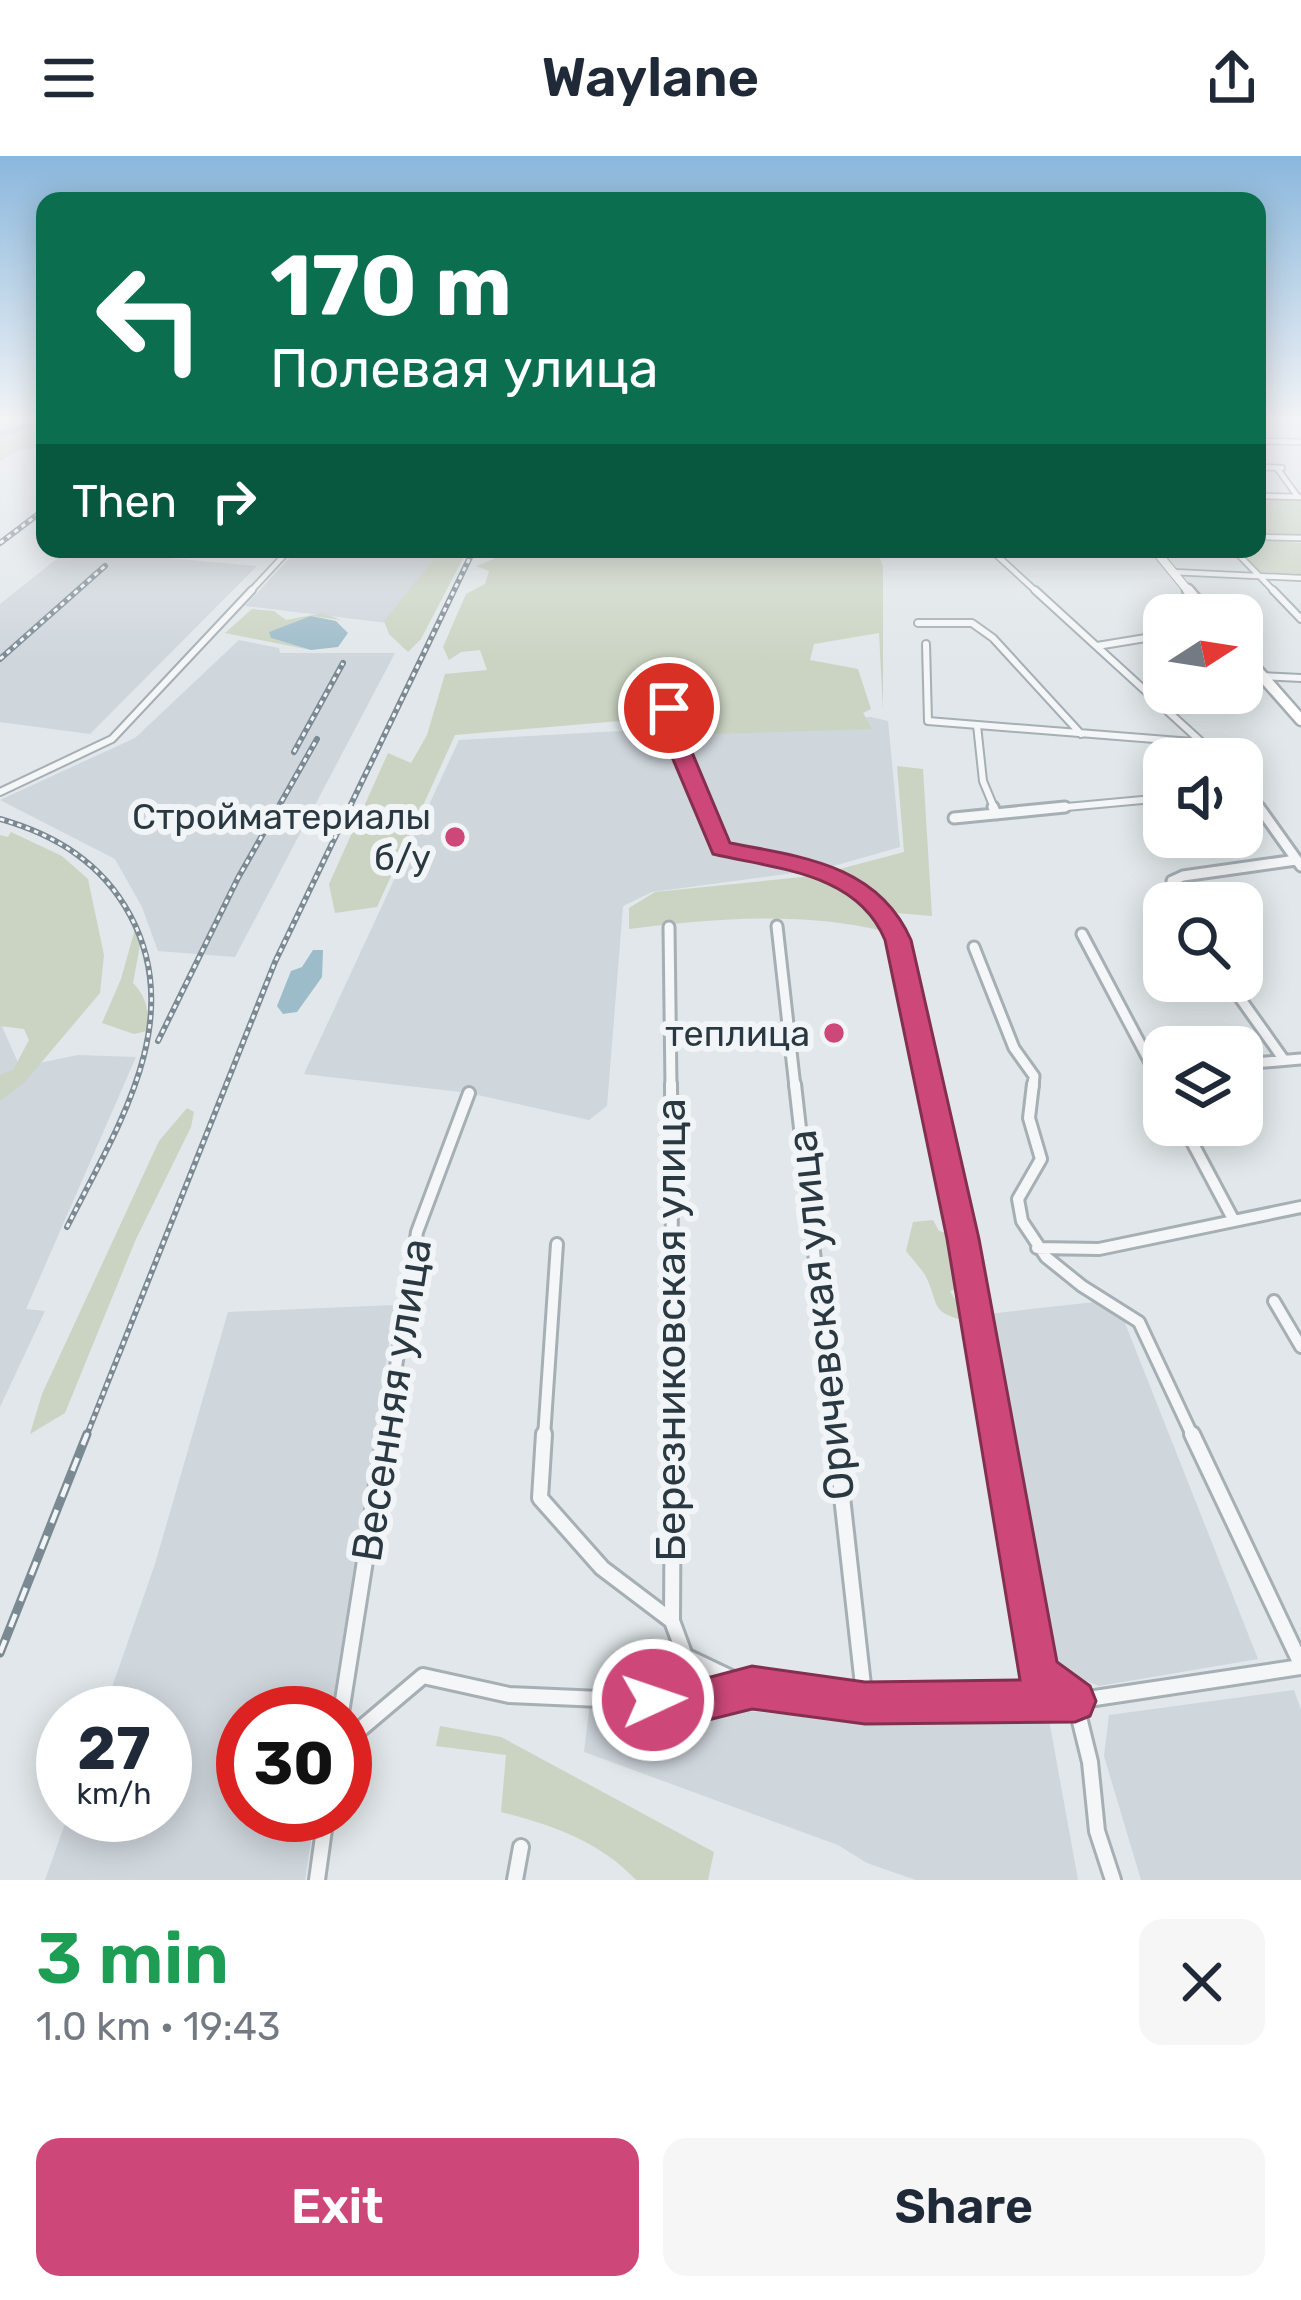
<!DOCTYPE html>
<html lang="en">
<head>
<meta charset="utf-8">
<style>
  :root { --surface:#fff; --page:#f6f6f7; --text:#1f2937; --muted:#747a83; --accent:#cd4879 }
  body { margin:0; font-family:Rubik,sans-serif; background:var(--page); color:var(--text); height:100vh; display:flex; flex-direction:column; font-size:45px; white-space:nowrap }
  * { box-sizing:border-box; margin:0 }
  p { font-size:39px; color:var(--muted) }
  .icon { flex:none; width:66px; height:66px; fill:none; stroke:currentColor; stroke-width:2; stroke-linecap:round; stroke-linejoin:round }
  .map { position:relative; height:1724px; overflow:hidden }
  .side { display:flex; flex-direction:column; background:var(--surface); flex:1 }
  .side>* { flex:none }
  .hud { position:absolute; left:36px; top:36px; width:1230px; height:366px; border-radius:24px; box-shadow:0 6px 30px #0003; background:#0b6e4f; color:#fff; overflow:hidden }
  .needle { width:78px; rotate:78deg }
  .buttons { position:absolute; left:1143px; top:438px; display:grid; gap:24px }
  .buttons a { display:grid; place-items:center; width:120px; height:120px; border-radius:24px; background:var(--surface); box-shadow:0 6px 30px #0003; font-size:60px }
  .speed { position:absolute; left:36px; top:1530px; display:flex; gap:24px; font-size:60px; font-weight:700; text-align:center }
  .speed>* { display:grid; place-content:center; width:156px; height:156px; border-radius:50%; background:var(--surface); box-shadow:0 6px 30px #0003; line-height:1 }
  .speed small { font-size:30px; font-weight:400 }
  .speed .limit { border:18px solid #d22; background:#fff; color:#111 }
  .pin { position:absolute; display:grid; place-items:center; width:102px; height:102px; color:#fff; margin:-51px; border:6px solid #fff; border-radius:50%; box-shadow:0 3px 12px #0007 }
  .me { position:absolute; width:132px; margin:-66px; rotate:87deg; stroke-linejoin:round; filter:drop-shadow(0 0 9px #0008) }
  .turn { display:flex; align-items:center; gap:42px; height:252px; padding:0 36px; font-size:54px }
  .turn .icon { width:156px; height:156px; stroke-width:2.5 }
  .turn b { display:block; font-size:84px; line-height:102px }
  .then { display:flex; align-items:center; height:114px; padding:0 36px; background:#0003; gap:24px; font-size:45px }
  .round { display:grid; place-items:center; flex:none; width:126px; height:126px; border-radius:24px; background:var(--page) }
  .summary { display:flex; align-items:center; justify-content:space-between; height:204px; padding:0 36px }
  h1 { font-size:72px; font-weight:600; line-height:90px; color:#1e9e55 }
  .button { display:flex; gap:24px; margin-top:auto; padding:24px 36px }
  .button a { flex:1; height:138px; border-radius:24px; background:var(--accent); color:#fff; font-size:48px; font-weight:600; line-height:138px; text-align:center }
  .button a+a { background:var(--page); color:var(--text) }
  header { display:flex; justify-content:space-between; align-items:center; height:156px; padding:0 36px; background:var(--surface); font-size:54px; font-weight:600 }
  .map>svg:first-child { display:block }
</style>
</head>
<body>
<header><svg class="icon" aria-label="menu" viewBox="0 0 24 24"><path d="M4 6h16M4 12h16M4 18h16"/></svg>Waylane<svg class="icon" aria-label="share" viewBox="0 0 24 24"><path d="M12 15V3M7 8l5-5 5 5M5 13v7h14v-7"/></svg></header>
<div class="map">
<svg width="1301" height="1724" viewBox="0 0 1301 1724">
  <rect width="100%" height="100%" fill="#e1e7ea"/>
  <path fill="#cfd6dc" d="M69 393 257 410 90 578 0 566V448Z
    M298 393H442L388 467 245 450Z
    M239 484 279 492 280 497H395L235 801 158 795 142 751 115 703 0 644 135 582Z
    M871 561 888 565 900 691 823 713 652 736 623 750 607 950 589 964 469 937 304 918 459 584Z
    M0 866 20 911 78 899 136 901 26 1153 45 1155 0 1251Z
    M1095 1146 1121 1157 1258 1503 1099 1530 1052 1511 988 1158Z
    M395 1149 331 1557H243V1659H315L305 1724H45L68 1659H165V1557H103L155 1408 228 1156Z
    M1294 1534 1301 1554V1724H1141L1104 1600 1109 1559Z
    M590 1547 705 1551 885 1568 1048 1558 1078 1724H916L867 1707 838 1689 584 1596Z"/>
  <path fill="#cbd4c3" d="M0 264H45V292L20 294 0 305Z
    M1301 342V379L1257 377V344Z
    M1257 383 1301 387V418L1257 416 1235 393H1257Z
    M442 393H468L421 483 408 496 389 478 384 465Z
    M497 393H877L883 411V554L879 477 814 488 810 504 858 513 871 553 863 557 872 573 685 579 679 560 455 579 377 751 335 757 329 728 388 597 411 607 427 579 445 518 487 514 480 494 461 496 449 504 443 491 466 438 485 428 489 415 476 410 494 403Z
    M252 453 274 455 286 464 323 457 341 464 311 460 271 482 311 494 225 477Z
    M897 610 923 613 932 760 895 757 836 714 904 696Z
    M11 676 62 700 88 723 104 799 100 837 24 927 0 945V919L13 914 29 884 24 873 0 870V679L8 681Z
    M822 719 864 745 888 776C804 755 714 762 629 773V752L655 736Z
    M135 773 140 789 133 827C147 842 149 854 147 875L134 878 102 867 121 823Z
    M187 952 194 956 191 971 136 1083 65 1257 30 1278 42 1238 159 985Z
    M933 1064 939 1075 954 1079 960 1105 953 1116 965 1131 950 1135 969 1166C927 1155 941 1150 925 1119 920 1111 912 1103 906 1095L913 1066Z
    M440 1570 501 1581 714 1696 708 1724H636C599 1685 552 1669 501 1656L506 1599 436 1590Z"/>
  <path fill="#9dbcc9" d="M311 460 336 465 348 477 338 491 311 494 271 482 269 476Z
    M313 794H323L322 821 297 856 283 858 277 850 291 815 302 811Z"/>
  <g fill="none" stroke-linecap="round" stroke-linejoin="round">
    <path fill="#9dbcc9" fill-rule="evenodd" d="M36 264H45V267L0 282V276Z"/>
    <defs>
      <path id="street-far4" d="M1257 285 1301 286
        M1257 311 1282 312
        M1277 312 1298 341
        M1257 340 1301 341
        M1257 381 1301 382
        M990 393 1038 437
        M1233 393 1276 437
        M1173 416 1301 422
        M249 437 290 393"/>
      <path id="street-far3" d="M1035 434 1220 603
        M1273 434 1301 463
        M918 467H972L993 482 1081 578
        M1242 478 1257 477
        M926 488 928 565 1205 587
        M1097 490 1164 479
        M1262 520 1301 522
        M669 552 675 582 705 654
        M977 569 983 625 995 654
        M1242 627 1261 654
        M0 636 112 583 252 434
        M1034 654 1164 642"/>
      <path id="street-far2" d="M704 651 721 693C908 722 894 764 930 931
        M993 651 996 658
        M1259 651 1301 710
        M954 662 1065 651
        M1184 747 1172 725 1183 720 1296 704
        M777 770 795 931
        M669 771 671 931
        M1082 778 1163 931
        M974 791 1014 892 1034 920 1033 931
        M1228 825 1284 904
        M1242 908 1301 903"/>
      <path id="street-far1" d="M671 928 673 1281
        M795 928 835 1281
        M929 928 963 1083 998 1281
        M1033 928 1029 962 1041 1003 1018 1043 1022 1065 1046 1101 1082 1130 1139 1166 1193 1281
        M1161 928 1164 933
        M1183 969 1233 1063
        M1037 1092 1099 1093 1301 1051
        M1274 1145 1301 1191
        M385 1281 417 1076 469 937
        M544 1281 557 1088"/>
      <path id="street" d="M544 1278 540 1342 602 1412 672 1465
        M673 1278 672 1465 685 1500 752 1532
        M835 1278 865 1547
        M997 1278 1039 1517 1075 1545 1090 1606 1097 1675 1113 1724
        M1192 1278 1301 1508
        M341 1557 385 1278
        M345 1586 423 1520 509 1539 692 1547 752 1532 865 1547 1075 1545 1301 1511
        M317 1724 326 1659
        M515 1724 521 1691"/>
      <path id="secondary-far1" d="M1154 393 1190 437"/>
      <path id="secondary" d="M1188 434 1209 459
        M1242 497 1301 564"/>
    </defs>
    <use href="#street-far4" stroke="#a6afb4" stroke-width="8"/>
    <use href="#street-far3" stroke="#a6afb4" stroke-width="10"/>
    <use href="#street-far2" stroke="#a6afb4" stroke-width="15"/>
    <use href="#street-far1" stroke="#a6afb4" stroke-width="16"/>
    <use href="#street" stroke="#a6afb4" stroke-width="20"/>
    <use href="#secondary-far1" stroke="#a6afb4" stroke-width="10"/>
    <use href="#secondary" stroke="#a6afb4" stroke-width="15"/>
    <use href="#street-far4" stroke="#f4f6f8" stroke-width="4.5"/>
    <use href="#street-far3" stroke="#f4f6f8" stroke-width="6"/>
    <use href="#street-far2" stroke="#f4f6f8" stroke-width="9"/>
    <use href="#street-far1" stroke="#f4f6f8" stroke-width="10"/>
    <use href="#street" stroke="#f4f6f8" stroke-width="14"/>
    <use href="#secondary-far1" stroke="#fff" stroke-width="8"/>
    <use href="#secondary" stroke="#fff" stroke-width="10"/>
    <defs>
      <path id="rail-far1" d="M0 387 45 353
        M0 503 105 410
        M294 596 343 507
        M0 663C56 679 102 707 130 759 188 866 115 975 67 1071
        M158 885 238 722 317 583
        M86 1281 275 806 474 393"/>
      <path id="rail" d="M0 1497 87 1278"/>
    </defs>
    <use href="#rail-far1" stroke="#7b8993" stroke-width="6"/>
    <use href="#rail" stroke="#7b8993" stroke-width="9"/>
    <use href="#rail-far1" stroke="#f1f5f7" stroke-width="3" stroke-dasharray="4.5" stroke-linecap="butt"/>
    <use href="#rail" stroke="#f1f5f7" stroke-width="4.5" stroke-dasharray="14" stroke-linecap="butt"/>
  </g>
  <linearGradient id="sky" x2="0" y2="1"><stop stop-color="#8ab7dc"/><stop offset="0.52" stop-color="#f2f4f6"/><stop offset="1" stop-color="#f2f4f6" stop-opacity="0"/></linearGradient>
  <rect width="1301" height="505" fill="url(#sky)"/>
  <path fill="#cd4879" stroke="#852f4f" stroke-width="3" d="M669 546 679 552 686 582 730 687C803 701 878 709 911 784L979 1083 1057 1506 1090 1530 1096 1545 1090 1560 1075 1566 865 1568 752 1553 692 1568 653 1566 638 1559 632 1544 638 1529 653 1523 692 1526 752 1510 865 1526 1020 1524 947 1083 885 784C857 716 775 713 713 698L664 582 658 552Z"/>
  <g fill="#cd4879" stroke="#f1f5f7" stroke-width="4.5">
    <circle cx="455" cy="681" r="12"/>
    <circle cx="834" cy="877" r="12"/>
  </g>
  <g text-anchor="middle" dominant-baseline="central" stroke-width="12" stroke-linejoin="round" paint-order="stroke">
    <g font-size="36" fill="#2a3841" stroke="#f1f5f7" text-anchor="end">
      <text x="431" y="660">Стройматериалы<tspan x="431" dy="41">б/у</tspan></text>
      <text x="810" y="877">теплица</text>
    </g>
    <g font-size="42" fill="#2a3841" stroke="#f1f5f7">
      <text transform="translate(821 1159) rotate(-96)">Оричевская улица</text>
      <text transform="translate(671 1174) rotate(-90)">Березниковская улица</text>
      <text transform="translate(392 1244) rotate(-81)">Весенняя улица</text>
    </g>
  </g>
</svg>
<div class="buttons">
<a><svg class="needle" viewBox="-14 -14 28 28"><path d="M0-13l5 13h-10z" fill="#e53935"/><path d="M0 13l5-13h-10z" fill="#747a83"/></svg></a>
<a><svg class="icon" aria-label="sound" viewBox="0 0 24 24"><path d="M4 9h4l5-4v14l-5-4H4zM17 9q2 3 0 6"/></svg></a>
<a><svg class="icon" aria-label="search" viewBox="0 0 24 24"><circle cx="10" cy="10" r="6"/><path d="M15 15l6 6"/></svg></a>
<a><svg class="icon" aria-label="layers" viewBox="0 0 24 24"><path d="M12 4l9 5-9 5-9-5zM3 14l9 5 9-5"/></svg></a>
</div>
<div class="speed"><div>27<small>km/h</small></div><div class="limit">30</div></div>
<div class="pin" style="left:669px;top:552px;background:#d93025"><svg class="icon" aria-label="arrive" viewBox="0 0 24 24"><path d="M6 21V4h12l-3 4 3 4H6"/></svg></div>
<svg class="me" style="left:653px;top:1544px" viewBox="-20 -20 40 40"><circle r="17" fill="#cd4879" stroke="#fff" stroke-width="3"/><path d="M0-11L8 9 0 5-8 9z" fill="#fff"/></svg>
<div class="hud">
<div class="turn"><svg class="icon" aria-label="left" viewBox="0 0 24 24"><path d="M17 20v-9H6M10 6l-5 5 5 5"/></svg><div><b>170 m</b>Полевая улица</div></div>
<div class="then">Then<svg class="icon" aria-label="right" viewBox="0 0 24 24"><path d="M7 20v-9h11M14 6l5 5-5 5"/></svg></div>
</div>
</div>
<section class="side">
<div class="summary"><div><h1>3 min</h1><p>1.0 km · 19:43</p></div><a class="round"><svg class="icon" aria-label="close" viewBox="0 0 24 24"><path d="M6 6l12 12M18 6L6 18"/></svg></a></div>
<div class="button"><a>Exit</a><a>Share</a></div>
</section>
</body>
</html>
